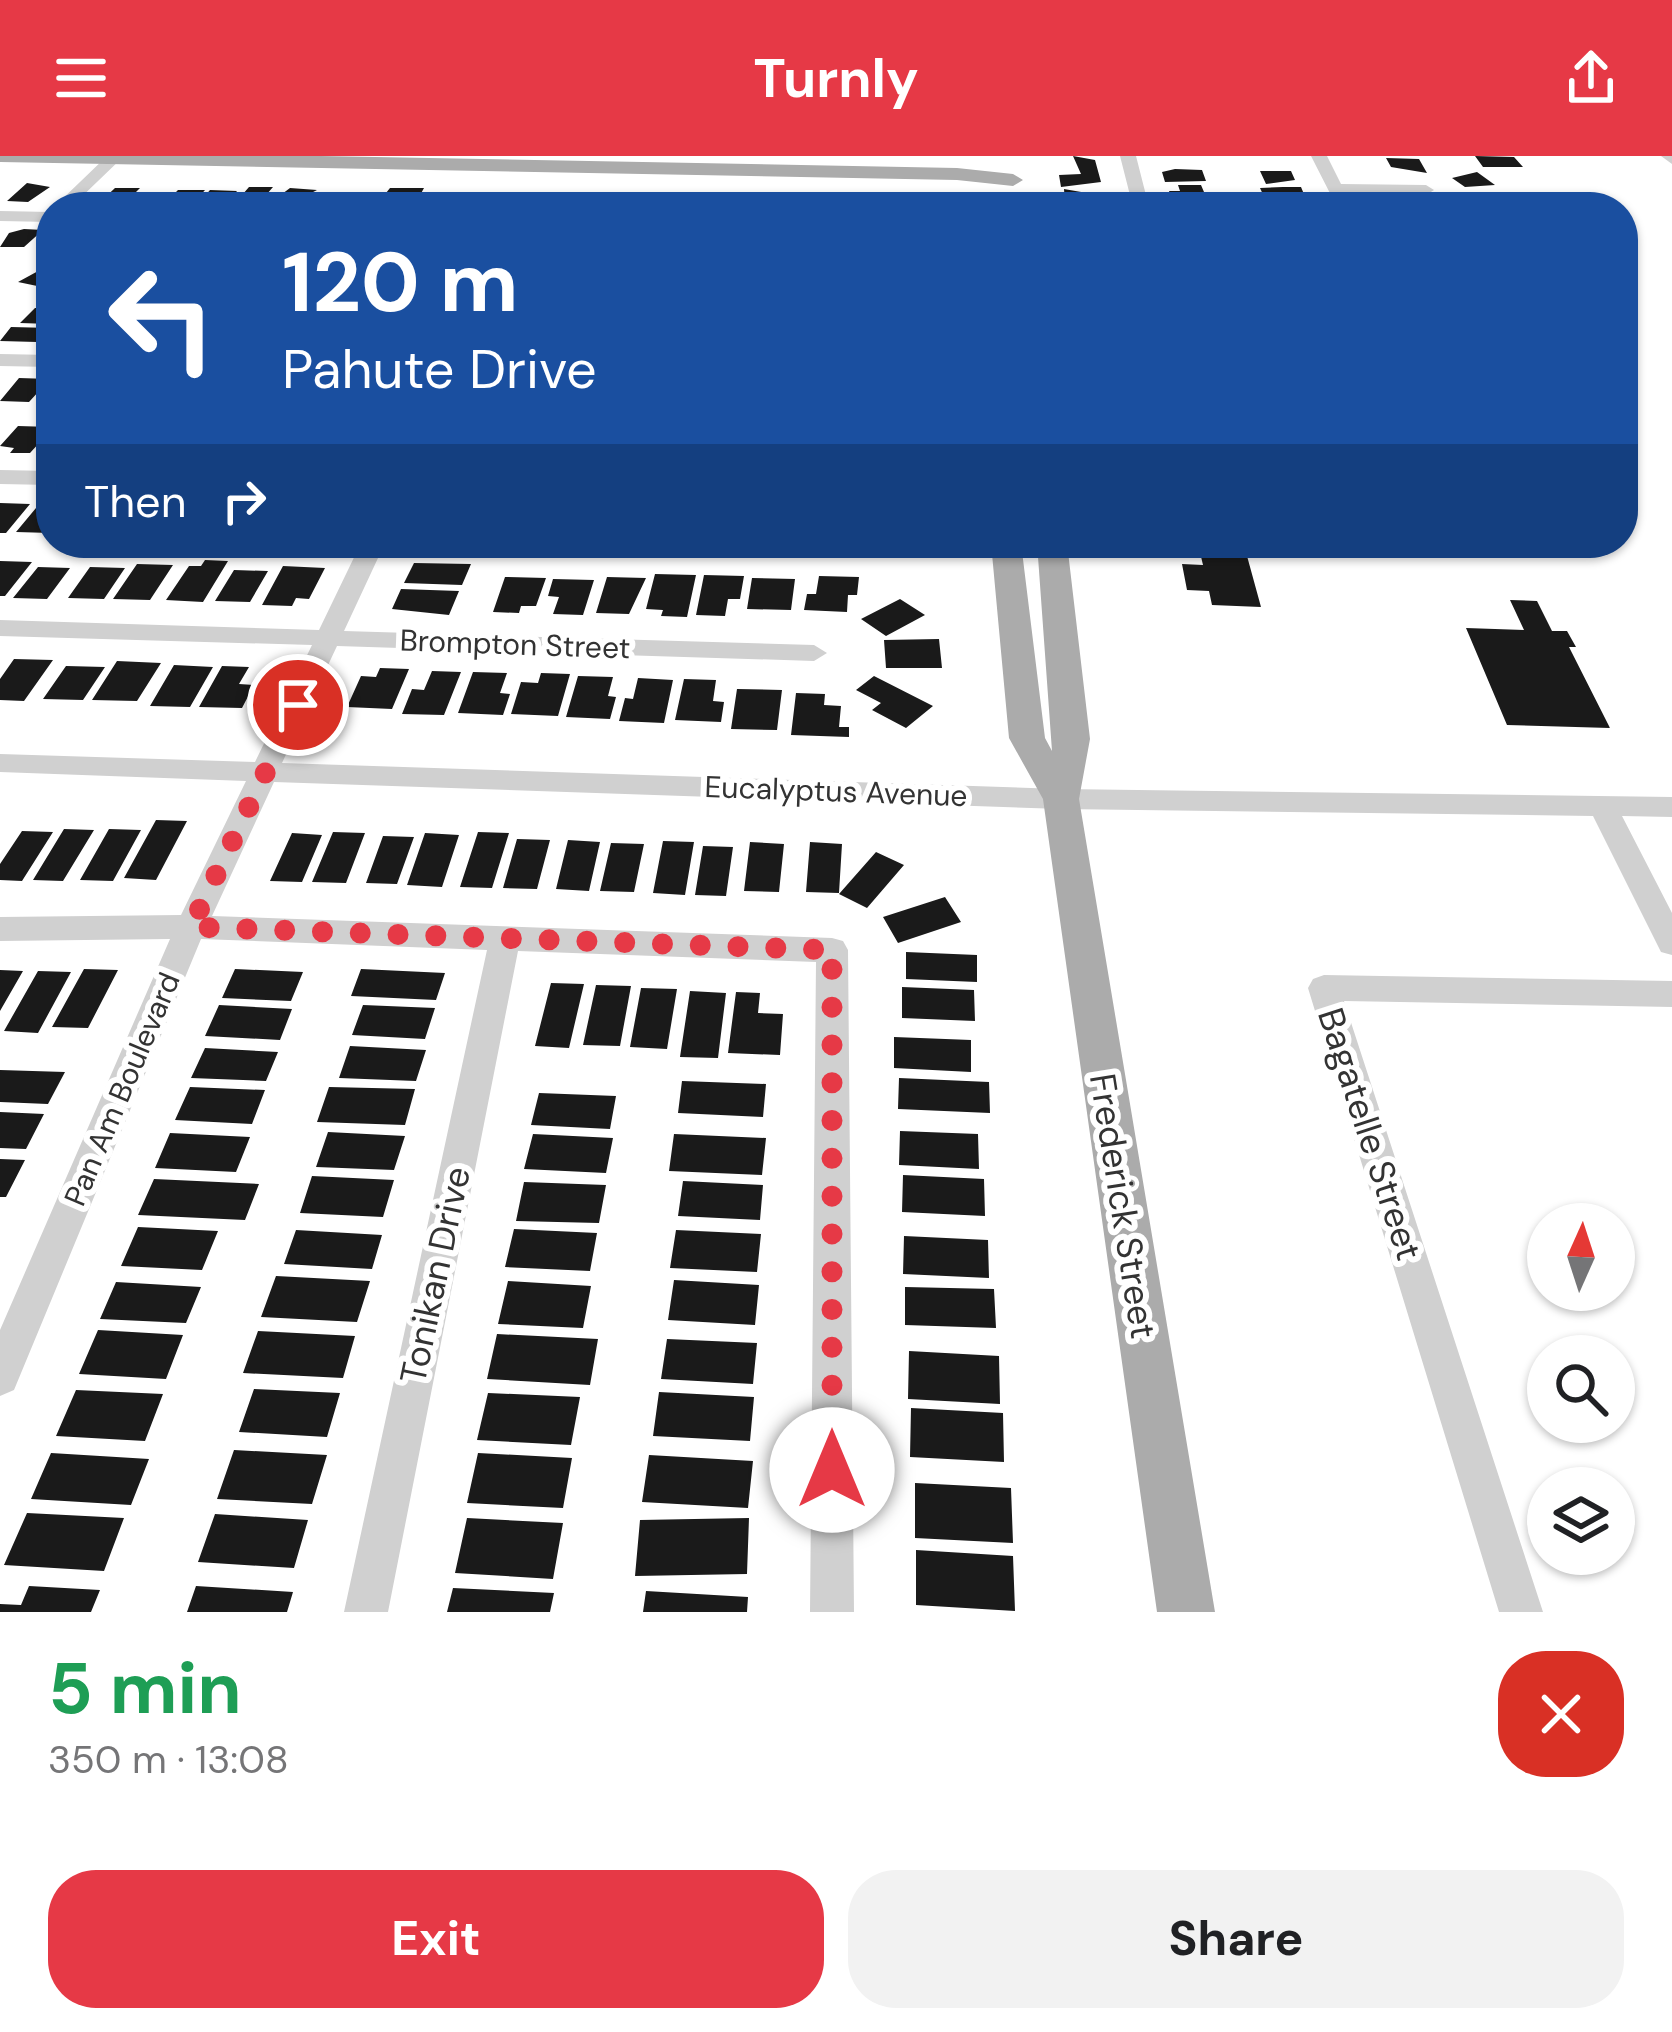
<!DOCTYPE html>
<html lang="en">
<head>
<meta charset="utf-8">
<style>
  :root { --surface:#fff; --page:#f2f2f2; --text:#202124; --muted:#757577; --accent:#e63946 }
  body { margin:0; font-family:"DM Sans",sans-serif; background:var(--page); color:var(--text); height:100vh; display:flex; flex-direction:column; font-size:45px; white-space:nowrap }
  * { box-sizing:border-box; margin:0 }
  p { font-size:39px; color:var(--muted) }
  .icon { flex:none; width:66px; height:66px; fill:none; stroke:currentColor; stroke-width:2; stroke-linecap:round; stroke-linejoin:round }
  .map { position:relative; height:1456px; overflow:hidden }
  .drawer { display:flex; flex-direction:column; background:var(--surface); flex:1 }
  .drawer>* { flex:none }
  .top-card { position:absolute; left:36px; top:36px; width:1602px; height:366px; border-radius:48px; box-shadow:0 3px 9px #0004; background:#1a4fa0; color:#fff; overflow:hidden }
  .needle { width:78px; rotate:3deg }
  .buttons { position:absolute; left:1527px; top:1047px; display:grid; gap:24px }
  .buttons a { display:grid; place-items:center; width:108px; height:108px; border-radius:50%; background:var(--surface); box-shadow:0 3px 9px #0004; font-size:60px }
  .pin { position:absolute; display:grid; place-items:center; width:102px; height:102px; color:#fff; margin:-51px; border:6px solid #fff; border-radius:50%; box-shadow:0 3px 12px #0007 }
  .me { position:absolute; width:132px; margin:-66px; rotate:0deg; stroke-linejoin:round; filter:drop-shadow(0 0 9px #0008) }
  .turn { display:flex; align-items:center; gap:42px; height:252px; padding:0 48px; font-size:54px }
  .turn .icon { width:156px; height:156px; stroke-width:2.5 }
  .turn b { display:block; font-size:84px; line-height:102px }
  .then { display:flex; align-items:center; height:114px; padding:0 48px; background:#0003; gap:24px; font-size:45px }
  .round { display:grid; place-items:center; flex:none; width:126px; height:126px; border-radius:48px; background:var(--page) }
  .summary { display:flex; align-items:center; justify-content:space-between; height:204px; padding:0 48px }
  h1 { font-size:72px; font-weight:700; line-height:90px; color:#1e9e55 }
  .action { display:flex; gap:24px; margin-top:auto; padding:24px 48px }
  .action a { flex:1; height:138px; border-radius:48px; background:var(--accent); color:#fff; font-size:48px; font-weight:700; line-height:138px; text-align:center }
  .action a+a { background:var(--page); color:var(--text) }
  header { display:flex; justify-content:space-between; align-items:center; height:156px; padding:0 48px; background:var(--accent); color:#fff; font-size:54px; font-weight:700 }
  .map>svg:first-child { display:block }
</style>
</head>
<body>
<header><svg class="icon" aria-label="menu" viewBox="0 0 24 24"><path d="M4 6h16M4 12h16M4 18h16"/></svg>Turnly<svg class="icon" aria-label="share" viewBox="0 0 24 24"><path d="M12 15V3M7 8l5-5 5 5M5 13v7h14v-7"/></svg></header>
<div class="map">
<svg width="1672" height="1456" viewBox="0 0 1672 1456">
  <rect width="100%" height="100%" fill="#fff"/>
  <path fill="#1a1a1a" d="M1073 0 1095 4 1101 26 1061 31 1059 19 1081 18Z
    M1475 0 1514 1 1523 11H1483Z
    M1386 2 1419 3 1427 17 1391 11Z
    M1175 13 1202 14 1206 25 1165 26 1162 16Z
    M1260 15H1291L1295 24 1266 28Z
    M1477 16 1495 29 1465 31 1452 22Z
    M27 27 50 31 28 46 7 45Z
    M1178 29H1201L1207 43H1172L1169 35H1180Z
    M249 31H273L260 46H236Z
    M1283 31H1301L1306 43 1266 45 1260 32Z
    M115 32H140L124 48H98Z
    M290 32 317 34 288 49 270 47Z
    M390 32H424L418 43 382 42Z
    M1064 33 1104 40 1105 51 1065 47Z
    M178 34H205L191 50 173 49 176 46 167 45Z
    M210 34 237 35 227 47 196 50Z
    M1470 38 1515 44 1516 51 1471 49Z
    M615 39 677 40 692 39 688 51H610Z
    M841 43 919 44 918 51H840Z
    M703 44 780 45 779 51H701Z
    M24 73 43 74 24 91H0L9 77Z
    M51 108V126L42 131 18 126Z
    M35 152H51V168L20 167Z
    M11 171 51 172 37 186 0 185Z
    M19 222 50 223 29 246 0 245Z
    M18 270 51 271V274L30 297H10L14 292 0 290Z
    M41 346H51V377L16 376Z
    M0 347 30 348 6 377H0Z
    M420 387H478L473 401 417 395Z
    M1198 388 1244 389 1261 451 1212 449 1209 435 1187 434 1182 408 1203 409Z
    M205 404 228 405 203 446 166 444 189 410H201Z
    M0 405 32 406 5 440H0Z
    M414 407 471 408 462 429 404 427Z
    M137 408 173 409 150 444 113 443Z
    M283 410 325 412 309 443 296 442 292 450 262 449Z
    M38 411 70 412 47 443 13 442Z
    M90 411 125 412 104 443 68 442Z
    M234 414 268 415 250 446 215 445Z
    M655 418 696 419 687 461 661 460 663 454 646 453Z
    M704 419 744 420 740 443H728L725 460 696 459Z
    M819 420 859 421 857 439H848L847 456 804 454 807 438H816Z
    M505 421 546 422 536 450H521L519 457 493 456Z
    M607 421 646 422 629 458 596 457Z
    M752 422 795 423 791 454 747 453Z
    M553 423 594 424 583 459 553 458 559 441 548 440Z
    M401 433 459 435 449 459 392 453Z
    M900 443 925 459 886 480 861 463Z
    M1510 444 1537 445 1552 475H1567L1576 491H1569L1610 572 1507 569 1466 472 1524 474Z
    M939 483 942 512H886L884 484Z
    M14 503 53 504 24 545 0 544V523Z
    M117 505 161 507 137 545 92 544Z
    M174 509 213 511 190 551 150 550Z
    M66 510 105 511 83 544 43 543Z
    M222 510 249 511 239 528 254 529 242 552 199 551Z
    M380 512 409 513 392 553 347 551 361 520 376 521Z
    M432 515 461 516 444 559 402 558 412 533 424 534Z
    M473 516 507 517 500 537 510 538 503 559 458 557Z
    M541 517 570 518 558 560 511 558 521 526 538 527Z
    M578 520 613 521 608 540 616 541 610 563 566 561Z
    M874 520 933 550 906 572 872 554 881 547 856 534Z
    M638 522 673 524 664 567 619 565 625 542 633 543Z
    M684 523 716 524 713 545 724 546 721 566 675 564Z
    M737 533 782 534 777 574 731 573Z
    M796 537 825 538 824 549 841 550 839 571H849V581L791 579Z
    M156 664 187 665 156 724 124 722Z
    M64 673 94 674 63 725 33 724Z
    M109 673 141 674 113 725 80 724Z
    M22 675 53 676 22 725 0 724V708Z
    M333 676 365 677 346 727 312 726Z
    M478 676 509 677 492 732 460 731Z
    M292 677 322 679 302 726 270 725Z
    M425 677 459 679 442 731 407 729Z
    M383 680 414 681 397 728 366 727Z
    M517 683 550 684 537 733 503 732Z
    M568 684 600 686 589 735 556 733Z
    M663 685 694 686 685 739 653 737Z
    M750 686 784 688 779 736 744 735Z
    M810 686 842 688 839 737 806 736Z
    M611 687 644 688 634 736 600 735Z
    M703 690 733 691 726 740 695 739Z
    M876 696 904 709 867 752 839 738Z
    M945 741 961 766 898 787 883 761Z
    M906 796 977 799V826L906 823Z
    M84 813 118 814 88 872 52 871Z
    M235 813 303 816 291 845 222 842Z
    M361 813 445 817 436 844 351 840Z
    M0 814 23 815 0 855Z
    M38 815 71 816 38 877 4 875Z
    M551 827 584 828 569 892 535 890Z
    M596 829 631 830 620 890 583 889Z
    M902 831 974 834 975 865 902 862Z
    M641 832 677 833 667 893 630 891Z
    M690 835 726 837 718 902 680 901Z
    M736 836 760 837 758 857 783 858 780 899 728 897Z
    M219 849 292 853 280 884 205 880Z
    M363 849 435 852 425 883 352 879Z
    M894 881 971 884V916L894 912Z
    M350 890 426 894 416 925 339 922Z
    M205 892 278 896 266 925 191 922Z
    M0 914 65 916 48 948 0 946Z
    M899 922 989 926 990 957 898 953Z
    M682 925 766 928 763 961 678 957Z
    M190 931 265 934 252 968 175 964Z
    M329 931 415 933 405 969 317 966Z
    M539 937 616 940 610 973 531 969Z
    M0 956 44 958 26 993 0 992Z
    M900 975 978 978 979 1013 899 1009Z
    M328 976 405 980 394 1014 316 1011Z
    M170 977 250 981 236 1016 155 1012Z
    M533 978 613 982 606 1017 524 1013Z
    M674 978 766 982 762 1019 669 1015Z
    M0 1003 25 1004 6 1041H0Z
    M903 1019 984 1023 985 1060 902 1056Z
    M312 1020 394 1024 383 1061 300 1057Z
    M154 1023 259 1028 245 1064 138 1059Z
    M683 1025 763 1029 760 1064 678 1060Z
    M524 1026 606 1029 599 1067 516 1065Z
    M138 1071 218 1075 202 1114 121 1110Z
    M514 1073 597 1077 590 1115 505 1111Z
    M296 1074 382 1079 372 1113 284 1108Z
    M676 1074 761 1078 757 1116 670 1112Z
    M904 1080 988 1084 989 1122 903 1118Z
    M276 1120 370 1125 357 1166 261 1161Z
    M674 1124 759 1129 755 1169 668 1164Z
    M508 1125 591 1130 583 1172 498 1168Z
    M116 1126 201 1131 186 1167 100 1163Z
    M905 1131 994 1133 996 1172 905 1169Z
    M98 1174 183 1179 166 1223 79 1218Z
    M258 1175 355 1180 343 1222 243 1217Z
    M497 1178 598 1183 590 1229 487 1223Z
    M667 1183 757 1187 753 1228 661 1223Z
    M909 1195 999 1200 1000 1248 908 1243Z
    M254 1233 340 1237 327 1281 239 1276Z
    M76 1234 163 1238 145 1285 56 1280Z
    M659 1236 754 1241 750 1285 653 1280Z
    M488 1237 580 1241 571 1289 477 1284Z
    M911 1252 1003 1257 1004 1306 910 1301Z
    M234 1294 327 1299 312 1348 217 1343Z
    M51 1297 149 1303 131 1349 31 1343Z
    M478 1297 572 1302 563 1352 467 1347Z
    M649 1299 753 1305 748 1352 642 1346Z
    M915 1327 1011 1332 1013 1387 915 1382Z
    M27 1357 124 1362 104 1415 4 1409Z
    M215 1358 308 1364 294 1412 198 1406Z
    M467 1362 563 1367 553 1423 455 1417Z
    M749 1362 747 1418 635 1420 640 1364Z
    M916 1394 1013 1400 1015 1455 916 1449Z
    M29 1430 100 1434 91 1456H0V1448L21 1449Z
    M196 1430 293 1436 287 1456H187Z
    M453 1432 554 1437 550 1456H447Z
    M646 1435 748 1441 747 1456H643Z"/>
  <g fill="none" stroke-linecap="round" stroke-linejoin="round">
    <path fill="#d0d0d0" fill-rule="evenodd" d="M107 0H124L71 51H54Z
      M1120 0H1136L1149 51H1133Z
      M1311 0H1327L1341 28 1426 29 1434 34 1426 39 1346 38 1349 51H1337Z
      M1661 0H1672V8Z
      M454 43 460 45V51H444Z
      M0 55 51 56V66L0 65Z
      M0 198 51 199V211L0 210Z
      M0 314 51 315V329L0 328Z
      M361 387H385L344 475 814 489 827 497 814 505 337 490 282 607 1061 633 1672 641V661L1622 660 1672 757V799L1661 796 1593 660 1061 653 274 626 212 760 832 782 843 785 848 794 854 1456H810L816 806 518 795 388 1456H344L487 794 201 783 14 1234 0 1240V1174L170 783 0 785V761L181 759 246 625 0 616V598L255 606 312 489 0 480V464L319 474Z
      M1324 819 1672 825V851L1344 845 1543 1456H1499L1308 832 1313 823Z"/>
    <path fill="#ababab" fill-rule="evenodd" d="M0 0H321L957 12 1013 18 1023 24 1013 30 957 24 0 6Z
      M991 387H1021L1045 582 1052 595 1037 387H1067L1090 583 1079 643 1215 1456H1157L1043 643 1009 582Z"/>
  </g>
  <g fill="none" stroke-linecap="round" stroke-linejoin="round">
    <path stroke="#e63946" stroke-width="21" stroke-dasharray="0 37.8" d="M298 549 191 771 832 794V1314"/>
  </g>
  <g text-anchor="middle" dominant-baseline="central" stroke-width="12" stroke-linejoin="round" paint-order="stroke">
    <g font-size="30" fill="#333" stroke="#fff">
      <text transform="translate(515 488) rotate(2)">Brompton Street</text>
      <text transform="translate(836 635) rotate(2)">Eucalyptus Avenue</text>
      <text transform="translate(122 933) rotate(-67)">Pan Am Boulevard</text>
    </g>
    <g font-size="36" fill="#333" stroke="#fff">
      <text transform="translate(1370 978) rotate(72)">Bagatelle Street</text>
      <text transform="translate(1123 1050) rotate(81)">Frederick Street</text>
      <text transform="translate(435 1119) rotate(-78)">Tonikan Drive</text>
    </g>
  </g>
</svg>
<div class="buttons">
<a><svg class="needle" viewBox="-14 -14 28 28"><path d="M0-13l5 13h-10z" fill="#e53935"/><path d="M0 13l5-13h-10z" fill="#757577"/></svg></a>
<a><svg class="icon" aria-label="search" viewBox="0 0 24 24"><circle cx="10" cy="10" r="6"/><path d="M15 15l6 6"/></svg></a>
<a><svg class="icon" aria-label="layers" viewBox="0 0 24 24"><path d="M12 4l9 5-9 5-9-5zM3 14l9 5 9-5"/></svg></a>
</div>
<div class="pin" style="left:298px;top:549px;background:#d93025"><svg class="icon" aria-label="arrive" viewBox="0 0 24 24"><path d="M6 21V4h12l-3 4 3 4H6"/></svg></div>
<svg class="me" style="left:832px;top:1314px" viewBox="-20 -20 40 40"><circle r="19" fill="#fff"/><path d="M0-13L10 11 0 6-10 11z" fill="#e63946"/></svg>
<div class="top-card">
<div class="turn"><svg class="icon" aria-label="left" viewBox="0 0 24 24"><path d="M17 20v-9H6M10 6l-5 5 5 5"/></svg><div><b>120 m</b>Pahute Drive</div></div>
<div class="then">Then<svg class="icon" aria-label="right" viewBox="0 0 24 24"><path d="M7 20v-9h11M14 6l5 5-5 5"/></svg></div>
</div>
</div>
<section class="drawer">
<div class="summary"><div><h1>5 min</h1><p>350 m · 13:08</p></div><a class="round" style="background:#d93025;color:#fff"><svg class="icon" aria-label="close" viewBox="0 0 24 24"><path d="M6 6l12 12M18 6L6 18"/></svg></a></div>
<div class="action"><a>Exit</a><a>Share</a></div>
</section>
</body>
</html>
